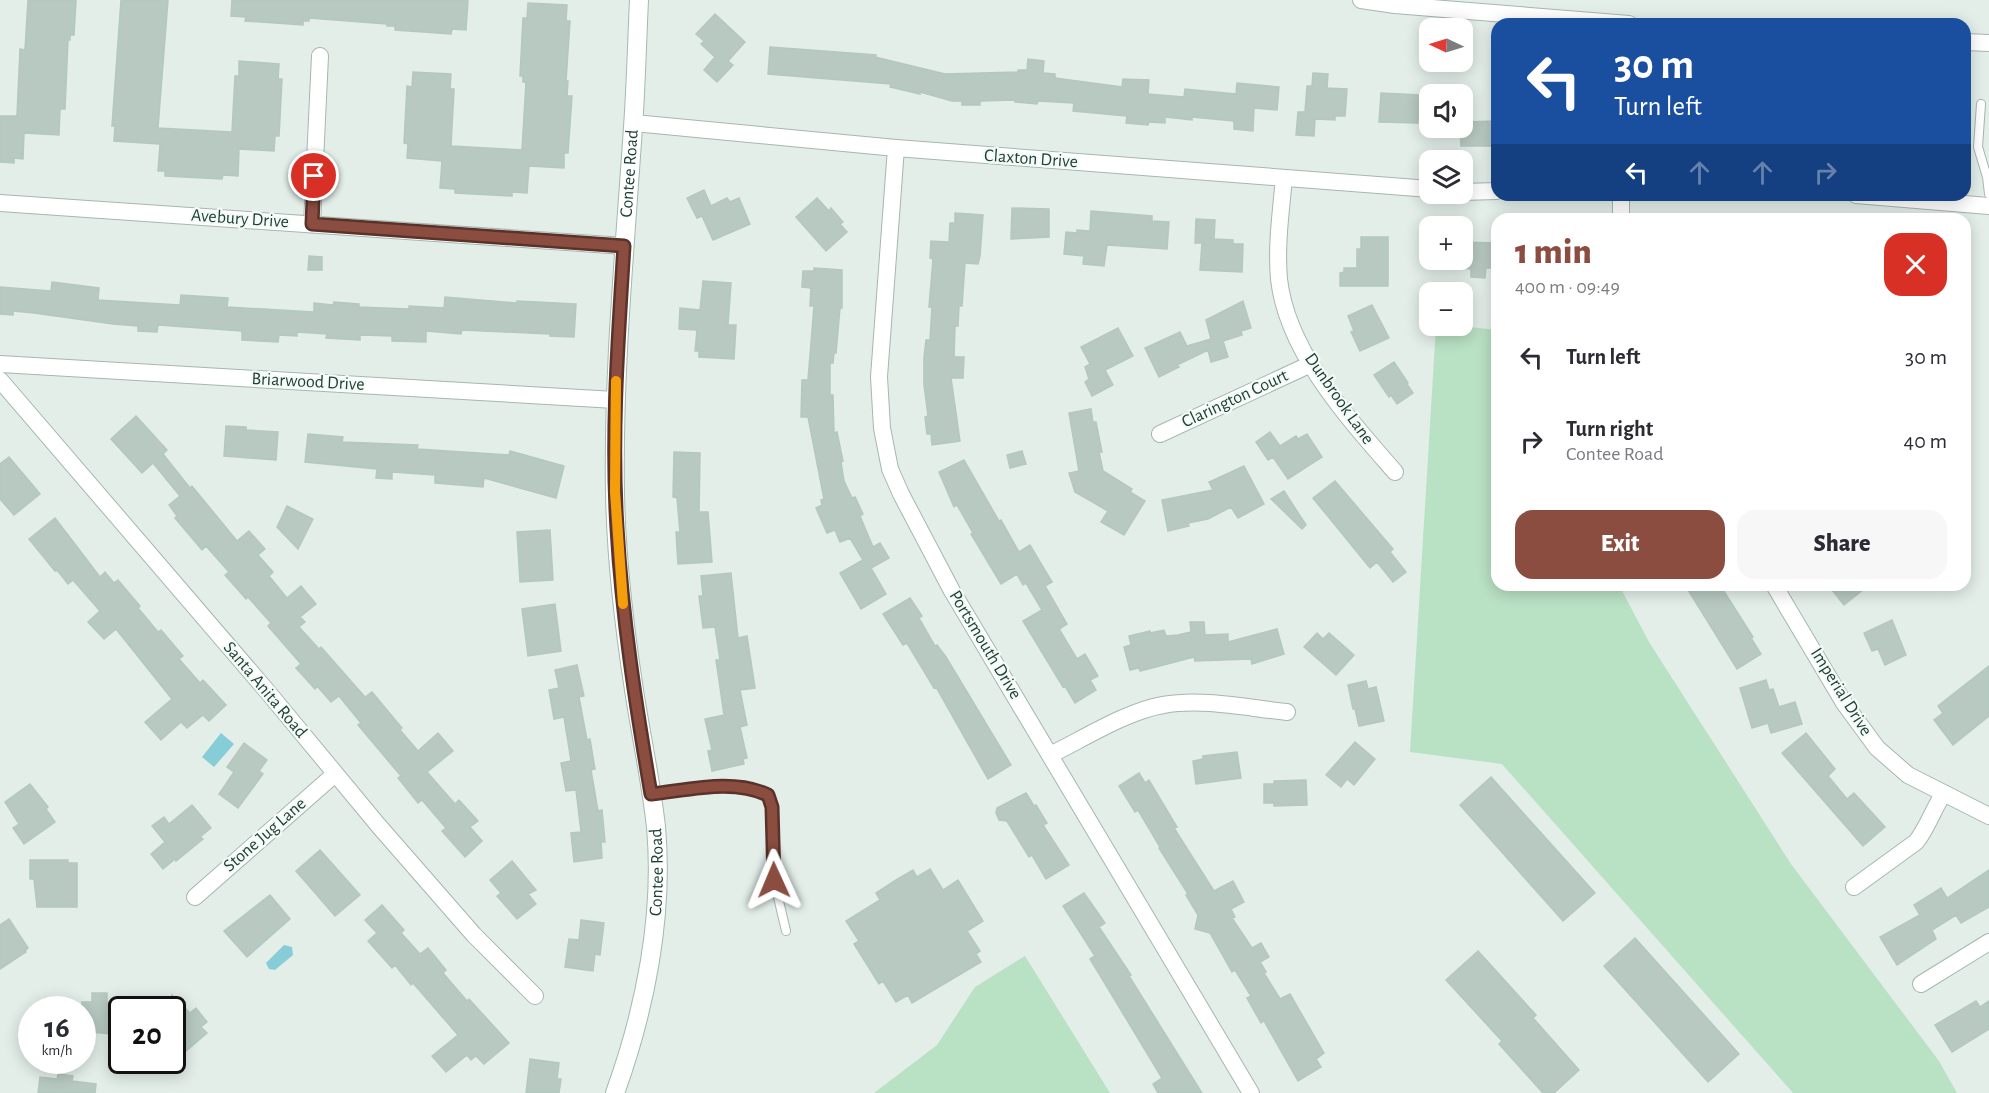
<!DOCTYPE html>
<html lang="en">
<head>
<meta charset="utf-8">
<style>
  :root { --surface:#fff; --page:#f7f7f7; --text:#2b2b33; --muted:#7c7c81; --accent:#8a4d40 }
  body { margin:0; font-family:"Alegreya Sans",sans-serif; background:var(--page); color:var(--text); height:100vh; display:flex; flex-direction:column; font-size:22px; white-space:nowrap }
  * { box-sizing:border-box; margin:0 }
  p { font-size:20px; color:var(--muted) }
  .icon { flex:none; width:33px; height:33px; fill:none; stroke:currentColor; stroke-width:2; stroke-linecap:round; stroke-linejoin:round }
  .map { position:relative; flex:1; overflow:hidden }
  .sheet { position:absolute; left:1491px; top:213px; width:480px; height:378px; display:flex; flex-direction:column; background:var(--surface); border-radius:18px; box-shadow:0 3px 15px #0003 }
  .sheet>* { flex:none }
  .guide { position:absolute; left:1491px; top:18px; width:480px; height:183px; border-radius:18px; box-shadow:0 3px 15px #0003; background:#1a4fa0; color:#fff; overflow:hidden }
  .needle { width:39px; rotate:274deg }
  .tools { position:absolute; left:1419px; top:18px; display:grid; gap:12px }
  .tools a { display:grid; place-items:center; width:54px; height:54px; border-radius:12px; background:var(--surface); box-shadow:0 3px 15px #0003; font-size:30px }
  .speed { position:absolute; left:18px; top:996px; display:flex; gap:12px; font-size:30px; font-weight:700; text-align:center }
  .speed>* { display:grid; place-content:center; width:78px; height:78px; border-radius:50%; background:var(--surface); box-shadow:0 3px 15px #0003; line-height:1 }
  .speed small { font-size:15px; font-weight:400 }
  .speed .limit { border:3px solid #111; border-radius:9px; background:#fff; color:#111 }
  .pin { position:absolute; display:grid; place-items:center; width:51px; height:51px; color:#fff; margin:-26px; border:3px solid #fff; border-radius:50%; box-shadow:0 2px 6px #0007 }
  .me { position:absolute; width:66px; margin:-33px; rotate:359deg; stroke-linejoin:round; filter:drop-shadow(0 0 4px #0008) }
  .turn { display:flex; align-items:center; gap:21px; height:126px; padding:0 24px; font-size:27px }
  .turn .icon { width:78px; height:78px; stroke-width:2.5 }
  .turn b { display:block; font-size:42px; line-height:51px }
  .lanes { display:flex; align-items:center; height:57px; padding:0 24px; background:#0003; justify-content:center; gap:30px; direction:ltr }
  .lanes .off { opacity:.35 }
  .round { display:grid; place-items:center; flex:none; width:63px; height:63px; border-radius:18px; background:var(--page) }
  .headline { display:flex; align-items:center; justify-content:space-between; height:102px; padding:0 24px }
  h1 { font-size:36px; font-weight:800; line-height:45px; color:var(--accent) }
  .button { display:flex; gap:12px; margin-top:auto; padding:12px 24px }
  .button a { flex:1; height:69px; border-radius:18px; background:var(--accent); color:#fff; font-size:24px; font-weight:800; line-height:69px; text-align:center }
  .button a+a { background:var(--page); color:var(--text) }
  ul { padding:0; list-style:none }
  li { display:flex; align-items:center; gap:18px; height:84px; padding:0 24px }
  li div { flex:1 }
  li b { display:block; font-size:22px }
  li em { font-style:normal }
  .map>svg:first-child { display:block }
</style>
</head>
<body>
<div class="map">
<svg width="1989" height="1093" viewBox="0 0 1989 1093">
  <rect width="100%" height="100%" fill="#e3eee9"/>
  <path fill="#b9e1c3" d="M1436 326H1461L1497 330V585H1619L1649 642 1791 864 1939 1061 1957 1093H1793L1502 764 1410 752Z
    M1025 956 1110 1093H874L937 1045 975 987Z"/>
  <path fill="#86cdd8" d="M221 733 234 744 214 767 202 757Z
    M284 945 292 947 293 955 275 970 269 969 266 963Z"/>
  <path fill="#b7c9c1" stroke="#b4c8bf" stroke-width="1.5" d="M28 0H76L74 35H70V40H68L65 109H60L59 135 24 133 23 159 14 158V163L0 162V116H17L20 49 25 50Z
    M121 0H168L158 128 232 132 235 76H239V61L279 64 278 79H282L279 136H275L274 151 239 149 238 176 223 175 222 179 165 176V171H158L160 144 114 141 115 126H112Z
    M232 0H468L466 30 452 29 451 34 395 30V26H387V24L309 18V21H303V25L245 21 246 17 231 16Z
    M528 3 567 5 566 21H570L566 81H568L567 96H572L568 153H564V168L529 166 527 193 512 192V196L455 193V189L440 188 442 161 407 158 408 144 404 143 407 86 412 87 413 72 451 74 450 89H454L451 146 522 150 526 82H523V76H520L523 18H527Z
    M715 14 745 42 728 61 733 65 717 82 704 70 715 57 701 44 704 41 696 34Z
    M770 47 876 55 875 57 945 74 1018 72V70H1027L1028 59 1044 61 1043 73 1055 74V78L1122 87 1123 79 1149 80 1148 94 1184 97 1185 89 1236 94 1237 83 1279 87 1277 110 1254 108 1253 131 1234 129V121L1192 117V120L1165 117V123L1149 122 1148 125 1126 123 1127 116 1073 111 1074 103 1038 101 1037 104 1015 102V100L980 101V105H962V101H952L920 92V94L890 87 891 84 768 74Z
    M1313 73 1328 74 1327 88 1347 89 1345 116H1335V120L1315 119 1314 136 1296 135 1298 112H1305L1307 86H1312Z
    M1381 93 1419 95 1418 123 1379 122Z
    M1497 121V146H1461L1460 128H1462V122Z
    M704 190 711 206 727 198 730 202 739 198 750 224 713 240 702 216 697 218 687 198Z
    M817 198 829 211 831 208 843 222 840 224 847 232 826 251 796 217Z
    M1012 208 1049 209V237L1011 239Z
    M1091 211 1152 216V221L1169 222 1167 249 1107 245 1104 266 1083 264 1084 256 1064 254 1066 232 1077 233V230L1090 231Z
    M955 213 983 215 980 256 978 264 965 263 962 306H959L958 326H955L954 357H964L963 378H951L960 441 932 445 931 434H927L925 417 928 416 924 385V357L926 340H930L932 307H929L933 259 930 258 931 241 949 242 950 223H955Z
    M1196 219 1215 220 1214 239 1233 240V244H1243L1242 272 1200 270 1202 243H1195Z
    M1361 237H1388V286H1340V273L1344 272V268H1357V249H1361Z
    M1462 242 1497 243V268H1486L1485 278 1471 277V269L1462 268Z
    M309 256 322 257V270H308Z
    M814 268 842 270V308H840L836 353H834L833 363H830V395H833L834 433 837 432 843 461 841 462 844 481 852 498 855 497 863 514 860 516 873 547 880 543 889 558 871 568 886 594 861 609 840 573 863 560 850 538 840 542 835 530 827 533 816 508 822 505 821 500 824 499 808 417H801L802 380H808L814 306H810L811 288 802 287 803 271H814Z
    M703 281 731 283 728 325H736L734 359 699 357V351H695L697 330 679 329 680 308 700 310Z
    M52 282 99 288 98 300 180 305 181 295 228 298 227 307 314 312V303L333 305 334 302 359 304V307L409 309V306L444 308 445 297 517 303V301L576 304 574 337 550 336V334L462 330 461 334 426 331V342L392 341V336L360 335V340L326 338 327 334 297 332V336L279 335 278 342 242 340V331L158 325 157 332 138 331V326L113 324 34 313 13 311V315L0 314V287L51 291Z
    M1243 301 1251 328 1241 331 1242 335 1223 341 1228 357 1211 362 1208 350 1177 365 1179 367 1159 377 1145 348 1180 332 1187 346 1211 339 1206 320Z
    M1372 305 1389 338 1360 351 1351 332 1354 331 1348 316Z
    M1118 328 1133 356 1105 370 1113 385 1092 396 1085 382 1089 379 1085 367 1090 364 1081 347Z
    M1394 362 1408 383 1407 384 1413 393 1397 404 1391 395 1389 397 1374 375Z
    M1091 409 1093 422H1096L1102 452H1099L1103 471 1132 489 1130 492 1145 501 1124 535 1101 522 1108 511 1075 492 1069 473 1079 471 1069 413Z
    M136 416 167 450 163 454 190 488 192 486 237 541 249 531 265 549 258 555 273 572 269 576 287 598 301 586 316 604 300 617 305 622 299 627 319 649 321 647 365 697 372 692 402 728 400 730 418 751 438 733 453 751 427 772 455 804 459 800 478 821 470 827 482 841 465 857 442 831 446 828 422 800 418 803 398 778 401 776 358 725 361 723 339 696 331 702 317 686 315 689 296 668 301 664 268 626 271 623 248 597 246 599 225 575 229 572 206 546 202 550 175 518 177 516 169 505 180 496 153 463 142 473 111 439Z
    M226 426 246 427V430L278 432 276 460 224 456Z
    M1270 432 1280 446 1296 436 1298 439 1307 434 1322 457 1288 479 1273 457 1268 460 1256 442Z
    M308 434 343 437 342 442 418 445 417 449 509 455 510 451 564 466 556 498 484 478 483 487 435 483V475L392 472V479L376 478 377 469 305 462Z
    M1022 451 1026 464 1010 468 1007 455Z
    M674 452 700 453 699 512H708L712 562 678 564 676 532H680L677 498 673 497Z
    M9 457 40 494 14 515 0 499V464Z
    M964 460 999 521 1001 520 1019 552 1030 545 1052 582 1045 586 1067 624 1059 629 1077 659 1085 654 1098 676 1090 680 1096 690 1075 703 1065 686 1063 687 1023 621 1042 610 1026 583 1023 585 1017 574 1001 584 971 534 973 533 957 505 954 507 939 472Z
    M1244 466 1264 504 1238 518 1231 507 1208 519 1188 523 1189 526 1168 531 1162 500 1213 490 1209 482Z
    M1335 481 1393 549 1390 552 1406 572 1393 582 1377 562 1370 568 1313 498Z
    M1284 491 1306 525 1302 529 1271 499Z
    M287 506 313 519 298 549 277 527Z
    M55 518 100 577 105 572 114 583 118 580 140 606 138 608 158 632 161 630 183 656 179 659 200 683 203 680 226 705 209 721 203 715 187 728 181 722 161 740 145 722 172 699 116 629 104 639 88 622 100 611 73 580 68 584 57 570 55 571 29 539Z
    M550 530 553 580 520 582 517 532Z
    M731 573 738 638 747 636 755 688 740 690 747 725 740 727 747 758 743 759 744 764 712 771 708 751 712 750 705 719 724 715 716 660H720L715 627 703 628 699 596H703L701 576Z
    M1685 585H1720L1753 637 1751 638 1761 654 1737 669Z
    M1828 585H1869L1844 605Z
    M910 598 922 616 919 618 935 646 937 645 946 657 1011 765 988 779 936 687 934 688 907 643 903 645 883 614Z
    M555 604 561 651 528 656 522 609Z
    M1892 620 1906 655 1885 665 1878 649 1872 651 1864 633Z
    M1190 622H1204L1205 635 1228 634V642L1277 629 1284 654 1252 664 1251 659 1195 661 1194 657 1140 671 1139 668 1130 670 1124 647 1131 645 1129 636 1150 631V633L1164 630 1166 636 1178 635 1191 632Z
    M1317 633 1323 639 1329 633 1354 655 1336 675 1304 647Z
    M577 665 584 696 579 697 587 740 590 739 595 769 591 770 598 811 602 810 605 842H601L602 858 574 862 571 833 581 832 576 790 566 791 561 763 571 761 564 717 554 719 549 690 559 688 555 670Z
    M1989 666V716L1953 745 1934 720 1943 713 1938 706Z
    M1766 680 1769 690 1773 689 1779 707 1795 702 1802 724 1771 733 1768 723 1752 728 1740 688Z
    M1366 681 1368 689 1376 687 1384 721 1359 726 1355 709H1353L1348 685Z
    M1806 733 1835 769 1828 776 1847 799 1854 793 1885 827 1863 846 1782 753Z
    M1355 742 1375 759 1354 785 1347 779 1341 787 1326 775Z
    M244 743 267 760 259 771 263 774 238 808 219 794 234 772 227 767Z
    M1237 752 1241 778 1196 784 1193 761 1203 759V756Z
    M1139 773 1145 783 1149 780 1177 827 1174 828 1214 891 1233 881 1244 902 1231 909 1235 917 1232 918 1252 948 1261 943 1269 957 1260 962 1266 972 1264 973 1280 999 1290 994 1324 1053 1316 1059 1321 1067 1298 1081 1264 1021 1261 1023 1247 998 1251 996 1235 970 1232 972 1210 933 1195 929 1198 915 1186 895 1188 894 1159 848 1160 847 1138 810 1135 812 1119 786Z
    M1491 777 1595 893 1563 921 1460 805Z
    M1306 780 1307 805 1274 806V803H1264V784H1274V781Z
    M30 784 48 807 46 809 55 822 24 844 13 828 19 824 5 802Z
    M1026 793 1034 806 1036 805 1047 823 1043 825 1069 865 1046 879 1032 855 1029 857 1007 821 999 820 996 813 997 808Z
    M192 805 211 828 200 837 203 839 176 861 175 859 163 869 151 854 165 842 152 826 164 817 169 824Z
    M320 850 360 895 335 916 296 871Z
    M30 860H68V863H77V907H37L34 879H30Z
    M512 861 536 890 528 894 536 904 517 919 497 896 501 893 490 880Z
    M930 869 943 890 958 880 983 921 967 931 980 951 976 954 981 962 912 1003 908 995 896 1002 883 981 879 984 866 963 854 944 859 941 846 921 880 900 876 893 896 880 913 870 917 877Z
    M1989 870V907L1961 923 1956 915 1932 930 1936 939 1897 965 1880 937 1920 915 1914 905 1941 888 1947 898Z
    M1084 893 1105 923 1099 927 1131 975 1129 976 1202 1093H1158L1153 1084 1162 1078 1090 959 1095 956 1063 906Z
    M270 895 290 919 247 957 224 931Z
    M382 905 404 930 401 933 420 954 428 948 446 970 443 973 467 1001 469 999 509 1043 484 1064 476 1056 471 1060 467 1055 446 1072 432 1056 458 1035 413 983 411 985 395 965 392 968 368 941 377 933 365 920Z
    M9 919 28 948 25 951 26 952 0 969V925Z
    M581 920 604 923 600 955 595 954 593 971 565 967 569 939 579 940Z
    M1635 938 1739 1054 1708 1082 1604 966Z
    M1478 951 1536 1015 1533 1018 1579 1070 1554 1093H1543L1499 1044 1502 1041 1446 980Z
    M92 993H107V1003L121 1004 120 1035 82 1031V1002H92Z
    M172 995 190 1013 196 1008 207 1022 201 1027 207 1033 185 1052 172 1036Z
    M1976 1001 1980 1007 1989 1001V1029L1952 1052 1935 1025Z
    M530 1059 559 1063 557 1079H561L559 1093H526Z
    M58 1074 73 1076 72 1081 96 1084 95 1093H38L40 1077 57 1079Z"/>
  <g fill="none" stroke-linecap="round" stroke-linejoin="round">
    <defs>
      <path id="lane" d="M1981 104 1978 147 1987 177 1989 194
        M652 794C689 790 733 778 768 795L772 807 774 880 786 931"/>
      <path id="street" d="M1361 0 1395 5 1629 24
        M1965 42 1989 43
        M634 123 896 148 1430 189
        M896 148 879 377 882 428 890 469 901 494 952 591 1251 1093
        M1284 178C1281 211 1276 245 1279 279 1287 352 1349 419 1395 472
        M1462 192 1497 191
        M1621 195V219
        M1856 195 1989 206
        M0 203 624 246
        M312 224 320 56
        M0 364 615 400
        M0 380 267 691 378 825 474 935 535 996
        M1160 434 1311 364
        M1774 585 1844 703 1877 748 1908 775 1989 816
        M1050 755C1083 739 1127 711 1163 705 1203 698 1247 708 1287 712
        M1854 887 1916 842C1928 827 1933 809 1944 793
        M195 897 335 774
        M1921 984 1989 942"/>
      <g id="secondary">
        <path id="s1" d="M615 1093C645 1010 664 916 656 827 651 781 641 736 634 690 624 625 616 558 615 492 613 370 625 249 633 127 636 85 637 42 639 0"/>
      </g>
    </defs>
    <use href="#lane" stroke="#a5b7b0" stroke-width="10"/>
    <use href="#street" stroke="#a5b7b0" stroke-width="18"/>
    <use href="#secondary" stroke="#a0bbb1" stroke-width="20"/>
    <use href="#lane" stroke="#fff" stroke-width="8"/>
    <use href="#street" stroke="#fff" stroke-width="16"/>
    <use href="#secondary" stroke="#fff" stroke-width="18"/>
  </g>
  <g fill="none" stroke-linecap="round" stroke-linejoin="round">
    <defs>
      <path id="route" d="M314 176 312 224 624 246C618 340 611 434 617 528 622 617 636 706 651 794 689 790 733 778 768 795L772 807 774 880"/>
    </defs>
    <use href="#route" stroke="#5a322a" stroke-width="15"/>
    <use href="#route" stroke="#8a4d40" stroke-width="10"/>
    <path stroke="#f59e0b" stroke-width="10" d="M616 381 615 492 623 604"/>
  </g>
  <g text-anchor="middle" dominant-baseline="central" stroke-width="4.5" stroke-linejoin="round" paint-order="stroke">
    <g font-size="18" fill="#204137" stroke="#f4faf7">
      <text transform="translate(1031 159) rotate(4)">Claxton Drive</text>
      <text stroke="none"><textPath href="#s1" startOffset="928">Contee Road</textPath></text>
      <text transform="translate(240 219) rotate(4)">Avebury Drive</text>
      <text transform="translate(308 382) rotate(3)">Briarwood Drive</text>
      <text transform="translate(1235 399) rotate(-25)">Clarington Court</text>
      <text transform="translate(1339 399) rotate(55)">Dunbrook Lane</text>
      <text transform="translate(985 645) rotate(59)">Portsmouth Drive</text>
      <text transform="translate(265 690) rotate(50)">Santa Anita Road</text>
      <text transform="translate(1841 692) rotate(58)">Imperial Drive</text>
      <text transform="translate(265 835) rotate(-41)">Stone Jug Lane</text>
      <text stroke="none"><textPath href="#s1" startOffset="226">Contee Road</textPath></text>
    </g>
  </g>
</svg>
<div class="tools">
<a><svg class="needle" viewBox="-14 -14 28 28"><path d="M0-13l5 13h-10z" fill="#e53935"/><path d="M0 13l5-13h-10z" fill="#7c7c81"/></svg></a>
<a><svg class="icon" aria-label="sound" viewBox="0 0 24 24"><path d="M4 9h4l5-4v14l-5-4H4zM17 9q2 3 0 6"/></svg></a>
<a><svg class="icon" aria-label="layers" viewBox="0 0 24 24"><path d="M12 4l9 5-9 5-9-5zM3 14l9 5 9-5"/></svg></a>
<a>+</a>
<a>−</a>
</div>
<div class="speed"><div>16<small>km/h</small></div><div class="limit">20</div></div>
<div class="pin" style="left:314px;top:176px;background:#d93025"><svg class="icon" aria-label="arrive" viewBox="0 0 24 24"><path d="M6 21V4h12l-3 4 3 4H6"/></svg></div>
<svg class="me" style="left:774px;top:880px" viewBox="-20 -20 40 40"><path d="M0-17L14 15 0 8-14 15z" fill="#8a4d40" stroke="#fff" stroke-width="4"/></svg>
<div class="guide">
<div class="turn"><svg class="icon" aria-label="left" viewBox="0 0 24 24"><path d="M17 20v-9H6M10 6l-5 5 5 5"/></svg><div><b>30 m</b>Turn left</div></div>
<div class="lanes"><svg class="icon" aria-label="left" viewBox="0 0 24 24"><path d="M17 20v-9H6M10 6l-5 5 5 5"/></svg><svg class="icon off" aria-label="ahead" viewBox="0 0 24 24"><path d="M12 20V5M6 11l6-6 6 6"/></svg><svg class="icon off" aria-label="ahead" viewBox="0 0 24 24"><path d="M12 20V5M6 11l6-6 6 6"/></svg><svg class="icon off" aria-label="right" viewBox="0 0 24 24"><path d="M7 20v-9h11M14 6l5 5-5 5"/></svg></div>
</div>
<section class="sheet">
<div class="headline"><div><h1>1 min</h1><p>400 m · 09:49</p></div><a class="round" style="background:#d93025;color:#fff"><svg class="icon" aria-label="close" viewBox="0 0 24 24"><path d="M6 6l12 12M18 6L6 18"/></svg></a></div>
<ul>
<li><svg class="icon" aria-label="left" viewBox="0 0 24 24"><path d="M17 20v-9H6M10 6l-5 5 5 5"/></svg><div><b>Turn left</b></div><em>30 m</em></li>
<li><svg class="icon" aria-label="right" viewBox="0 0 24 24"><path d="M7 20v-9h11M14 6l5 5-5 5"/></svg><div><b>Turn right</b><p>Contee Road</p></div><em>40 m</em></li>
</ul>
<div class="button"><a>Exit</a><a>Share</a></div>
</section>
</div>
</body>
</html>
